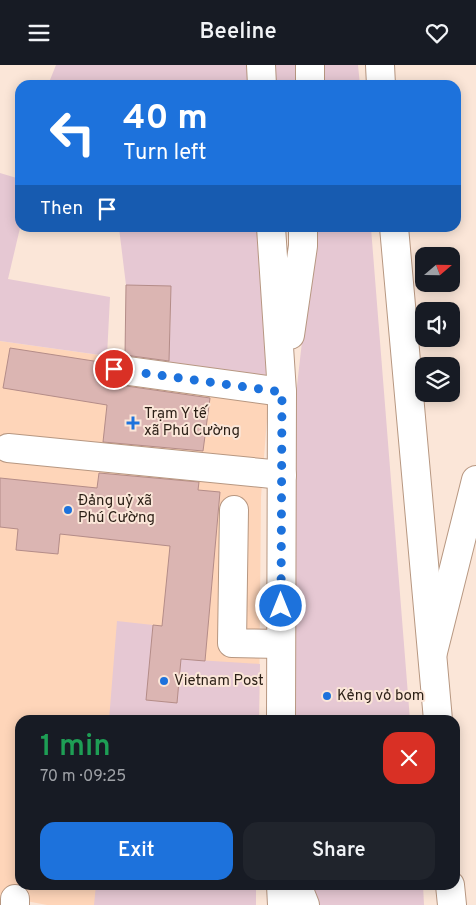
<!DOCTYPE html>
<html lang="en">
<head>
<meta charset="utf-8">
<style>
  :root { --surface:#171b24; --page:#20242c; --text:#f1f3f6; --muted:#9ea1a6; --accent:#1d72dc }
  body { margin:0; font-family:Overpass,sans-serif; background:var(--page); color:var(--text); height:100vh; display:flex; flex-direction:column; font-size:19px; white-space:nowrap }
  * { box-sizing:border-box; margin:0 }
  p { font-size:16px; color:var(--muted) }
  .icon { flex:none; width:28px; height:28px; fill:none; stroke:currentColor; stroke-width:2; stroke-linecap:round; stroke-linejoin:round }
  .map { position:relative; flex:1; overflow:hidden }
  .details { position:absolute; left:15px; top:650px; width:445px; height:175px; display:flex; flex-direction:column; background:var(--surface); border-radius:15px; box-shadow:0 2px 12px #0003 }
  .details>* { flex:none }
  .banner { position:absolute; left:15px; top:15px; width:446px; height:152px; border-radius:15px; box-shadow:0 2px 12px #0003; background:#1d72dc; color:#fff; overflow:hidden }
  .needle { width:32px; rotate:70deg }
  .fabs { position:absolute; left:415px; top:182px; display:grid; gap:10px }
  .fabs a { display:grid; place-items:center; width:45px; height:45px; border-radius:10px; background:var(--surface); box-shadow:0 2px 12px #0003; font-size:25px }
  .pin { position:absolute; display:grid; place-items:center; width:42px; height:42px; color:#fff; margin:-21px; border:2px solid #fff; border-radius:50%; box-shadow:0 1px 5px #0007 }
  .me { position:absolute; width:55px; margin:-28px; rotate:0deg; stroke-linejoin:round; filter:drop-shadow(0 0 4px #0008) }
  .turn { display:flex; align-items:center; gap:18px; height:105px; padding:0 25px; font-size:22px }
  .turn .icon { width:65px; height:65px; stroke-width:2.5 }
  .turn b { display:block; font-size:35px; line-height:42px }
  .then { display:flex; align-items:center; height:48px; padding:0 25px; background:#0003; gap:10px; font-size:19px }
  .round { display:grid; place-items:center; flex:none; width:52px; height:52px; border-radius:15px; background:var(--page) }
  .head { display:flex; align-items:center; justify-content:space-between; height:85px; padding:0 25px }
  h1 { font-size:30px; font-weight:600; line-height:38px; color:#1e9e55 }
  .action { display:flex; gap:10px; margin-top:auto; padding:10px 25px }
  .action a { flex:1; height:58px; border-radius:15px; background:var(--accent); color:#fff; font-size:20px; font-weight:600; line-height:58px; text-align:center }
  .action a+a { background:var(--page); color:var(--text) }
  header { display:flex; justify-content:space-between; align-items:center; height:65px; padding:0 25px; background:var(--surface); font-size:22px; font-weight:600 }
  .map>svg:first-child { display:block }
</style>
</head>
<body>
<header><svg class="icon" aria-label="menu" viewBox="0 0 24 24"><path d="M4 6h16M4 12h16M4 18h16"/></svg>Beeline<svg class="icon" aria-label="heart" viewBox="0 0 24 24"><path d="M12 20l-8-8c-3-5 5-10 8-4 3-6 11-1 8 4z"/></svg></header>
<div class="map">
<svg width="476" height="840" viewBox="0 0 476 840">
  <rect width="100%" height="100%" fill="#fbe6d8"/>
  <path fill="#fed5b9" d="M0 276 270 314 261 432 259 655H20V820H256V840H47L0 831Z"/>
  <path fill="#e6c8d3" d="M56 0H247L248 20H48Z
    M271 0H299V20H272Z
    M325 0H358L360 20H324Z
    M0 108 20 114V163L8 214 110 232 107 291 0 276Z
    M119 163H259L270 314 125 294V268L170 269 171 222 126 220Z
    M315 163H371L410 655H295V338Z
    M117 556 153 560 147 635 177 638 181 594 260 599 259 655H109Z
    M96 820H256V840H94Z
    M308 820H423L424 840H316Z"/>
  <path fill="#dbb5b2" stroke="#b48c88" d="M126 220 171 221 169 296 125 290Z
    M10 283 100 297 99 302 100 310 105 317 112 319 210 333 203 386 103 377 107 340 3 323Z
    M99 408 199 417 198 425 220 427 205 596 181 594 177 638 146 635 153 560 162 561 170 481 60 469 58 489 16 485 18 464 0 462V413L97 423Z"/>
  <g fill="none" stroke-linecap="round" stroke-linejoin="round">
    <defs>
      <path id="minor" d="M114 304 282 327
        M8 383 282 410
        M234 445 232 578 281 579
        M433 587 476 415
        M15 840V834"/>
      <path id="major" d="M261 0 262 20
        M380 0 381 20
        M310 20V0
        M271 162 282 327 281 655
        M394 162 438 655
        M290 270 303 181V162
        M281 820 282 840
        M297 820 305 840
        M450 820 452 840"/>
    </defs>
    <use href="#minor" stroke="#b79781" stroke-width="30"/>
    <use href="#major" stroke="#b79781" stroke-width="30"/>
    <use href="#minor" stroke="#fff" stroke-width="28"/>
    <use href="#major" stroke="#fff" stroke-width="28"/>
  </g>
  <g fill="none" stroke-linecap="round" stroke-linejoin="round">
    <path stroke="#1d72dc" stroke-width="9" stroke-dasharray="0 16.2" d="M114 304 282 327 281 541"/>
  </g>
  <g fill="#1d72dc" stroke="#fbe6d8" stroke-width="2">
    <path d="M130.5 350.5h5v5h5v5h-5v5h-5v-5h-5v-5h5z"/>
    <circle cx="68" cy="445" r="5"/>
    <circle cx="164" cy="616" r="5"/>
    <circle cx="327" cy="631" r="5"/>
  </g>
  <g text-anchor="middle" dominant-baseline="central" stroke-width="4" stroke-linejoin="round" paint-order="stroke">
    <g font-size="15" fill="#2b1f16" stroke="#fbe6d8" text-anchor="start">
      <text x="144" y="349">Trạm Y tế<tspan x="144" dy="17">xã Phú Cường</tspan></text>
      <text x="78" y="436">Đảng uỷ xã<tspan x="78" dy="17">Phú Cường</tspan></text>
      <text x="174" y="616">Vietnam Post</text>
      <text x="337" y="631">Kẻng vỏ bom</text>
    </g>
  </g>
</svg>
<div class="fabs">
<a><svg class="needle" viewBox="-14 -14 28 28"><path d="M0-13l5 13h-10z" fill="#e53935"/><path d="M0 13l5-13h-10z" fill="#9ea1a6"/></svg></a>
<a><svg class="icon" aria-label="sound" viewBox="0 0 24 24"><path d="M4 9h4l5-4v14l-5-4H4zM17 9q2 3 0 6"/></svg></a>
<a><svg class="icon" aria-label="layers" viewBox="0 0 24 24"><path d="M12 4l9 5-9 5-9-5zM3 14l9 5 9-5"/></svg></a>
</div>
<div class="pin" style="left:114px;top:304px;background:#d93025"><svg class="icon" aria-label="arrive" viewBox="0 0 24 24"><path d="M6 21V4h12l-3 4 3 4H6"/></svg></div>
<svg class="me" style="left:281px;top:541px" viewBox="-20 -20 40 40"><circle r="17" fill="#1d72dc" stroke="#fff" stroke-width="3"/><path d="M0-11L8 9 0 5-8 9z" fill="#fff"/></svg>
<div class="banner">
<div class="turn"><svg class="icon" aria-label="left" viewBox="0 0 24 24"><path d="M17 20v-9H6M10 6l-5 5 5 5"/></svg><div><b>40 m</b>Turn left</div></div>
<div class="then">Then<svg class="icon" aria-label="arrive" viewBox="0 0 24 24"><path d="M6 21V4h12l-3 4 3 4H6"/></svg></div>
</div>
<section class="details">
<div class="head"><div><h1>1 min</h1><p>70 m · 09:25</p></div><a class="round" style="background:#d93025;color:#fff"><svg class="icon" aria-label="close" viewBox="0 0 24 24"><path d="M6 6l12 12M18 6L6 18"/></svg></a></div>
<div class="action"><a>Exit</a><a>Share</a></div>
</section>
</div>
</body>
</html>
